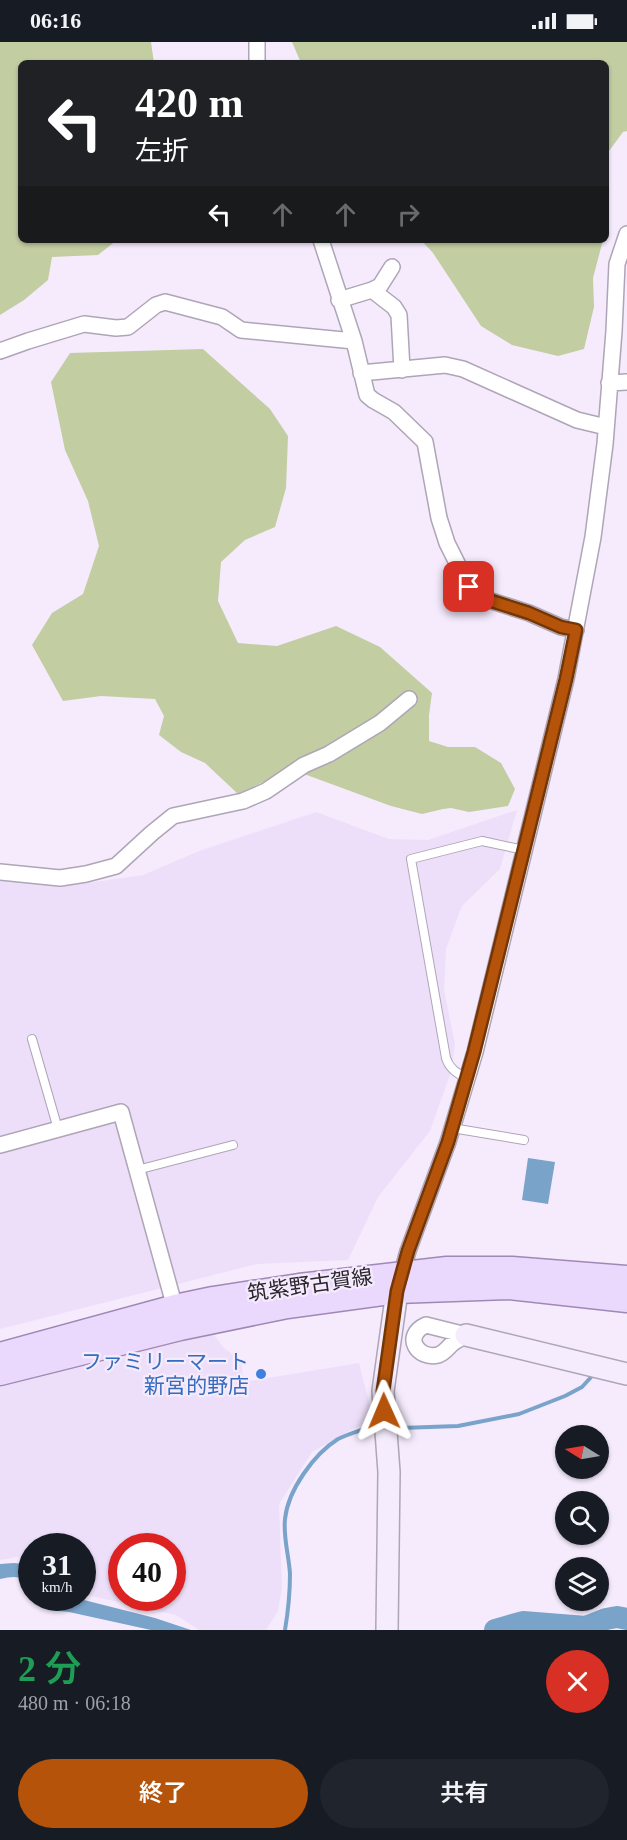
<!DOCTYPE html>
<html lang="ja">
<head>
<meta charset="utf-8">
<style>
  :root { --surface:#171b24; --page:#20242c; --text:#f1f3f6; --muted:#9ea1a6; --accent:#b45309 }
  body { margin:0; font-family:"Times New Roman","Noto Sans JP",serif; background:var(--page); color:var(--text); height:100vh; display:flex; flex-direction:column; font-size:22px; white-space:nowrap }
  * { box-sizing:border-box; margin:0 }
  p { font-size:20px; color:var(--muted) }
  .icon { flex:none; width:33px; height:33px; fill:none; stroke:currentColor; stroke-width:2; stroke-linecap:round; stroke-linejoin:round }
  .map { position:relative; height:1588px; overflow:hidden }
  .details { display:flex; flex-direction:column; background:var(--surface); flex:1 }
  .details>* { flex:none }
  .hud { position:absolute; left:18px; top:18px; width:591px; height:183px; border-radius:9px; box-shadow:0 2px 4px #0004; background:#202124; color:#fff; overflow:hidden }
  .needle { width:39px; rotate:281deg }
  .buttons { position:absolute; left:555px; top:1383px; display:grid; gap:12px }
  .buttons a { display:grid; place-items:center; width:54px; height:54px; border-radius:50%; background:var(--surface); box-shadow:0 2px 4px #0004; font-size:30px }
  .speed { position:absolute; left:18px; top:1491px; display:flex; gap:12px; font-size:30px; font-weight:700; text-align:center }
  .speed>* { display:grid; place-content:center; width:78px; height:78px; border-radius:50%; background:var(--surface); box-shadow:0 2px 4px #0004; line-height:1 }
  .speed small { font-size:15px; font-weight:400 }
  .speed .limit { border:9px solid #d22; background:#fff; color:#111 }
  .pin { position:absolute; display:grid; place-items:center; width:51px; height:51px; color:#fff; margin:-26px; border-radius:12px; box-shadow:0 3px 9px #0006 }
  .me { position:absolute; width:66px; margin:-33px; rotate:359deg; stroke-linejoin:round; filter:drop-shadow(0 0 4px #0008) }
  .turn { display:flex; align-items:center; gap:21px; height:126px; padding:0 18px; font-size:27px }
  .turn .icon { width:78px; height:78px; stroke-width:2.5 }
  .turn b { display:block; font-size:42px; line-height:51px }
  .lanes { display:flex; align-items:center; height:57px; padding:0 18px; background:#0003; justify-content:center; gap:30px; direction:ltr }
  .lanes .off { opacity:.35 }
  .round { display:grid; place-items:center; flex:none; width:63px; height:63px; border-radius:32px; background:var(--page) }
  .head { display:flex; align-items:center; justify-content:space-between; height:102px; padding:0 18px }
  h1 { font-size:36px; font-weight:600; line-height:45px; color:#1e9e55 }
  .action { display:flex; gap:12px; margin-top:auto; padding:12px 18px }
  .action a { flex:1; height:69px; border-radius:36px; background:var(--accent); color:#fff; font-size:24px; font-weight:600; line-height:69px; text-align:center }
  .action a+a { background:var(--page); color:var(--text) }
  .status { display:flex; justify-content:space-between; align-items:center; height:42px; padding:0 30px; background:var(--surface); direction:ltr }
  .status svg { height:16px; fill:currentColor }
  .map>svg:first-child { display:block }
</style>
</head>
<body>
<div class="status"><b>06:16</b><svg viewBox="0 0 49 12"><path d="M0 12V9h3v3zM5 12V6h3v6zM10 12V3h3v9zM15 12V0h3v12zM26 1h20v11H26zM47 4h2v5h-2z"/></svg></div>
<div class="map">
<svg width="627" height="1588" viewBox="0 0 627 1588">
  <rect width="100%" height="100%" fill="#f5ebfd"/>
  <path fill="#eddff9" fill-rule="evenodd" d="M517 768 500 827 462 864 446 907 444 948 455 1002 451 1030 430 1089 378 1155 348 1218 257 1222 0 1287V835L47 840 81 842 143 833 199 809 316 770 389 797 428 798Z
    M210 1288 224 1306 241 1319 244 1340 359 1321 373 1376 312 1410 279 1462 282 1546 278 1569 266 1588H199L176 1573 83 1552 82 1504H32L31 1520 23 1514 0 1518V1345ZM122 1504H172V1556H122Z"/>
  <path fill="#c2cda2" d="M0 0H151L154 21H21V198H117L98 213 52 215 48 238 24 258 0 273Z
    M292 0H627V89L623 90 606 113V21H301Z
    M421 198H603L593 236 594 265 584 307 558 314 512 303 481 284 433 211Z
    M203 307 270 367 288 394 286 446 275 485 245 498 221 520 218 559 238 601 277 604 336 584 380 605 432 651 429 673V699L448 705H475L501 721 515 747 508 764 469 770 451 766 443 767 422 772 391 764 296 729 276 734 238 752 205 721 181 710 159 693 164 674 155 657 101 654 63 659 32 603 52 571 83 552 99 504 88 459 65 408 51 340 70 311Z"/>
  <path fill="#7aa3ca" d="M528 1116 555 1120 548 1162 522 1158Z
    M14 1521 25 1522 31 1528V1546C21 1533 16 1534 0 1537V1522Z
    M39 1556H76L155 1576 191 1588H151L69 1570 49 1568Z"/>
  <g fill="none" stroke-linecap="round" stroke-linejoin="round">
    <path stroke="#7aa3ca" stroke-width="4" d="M401 1386 458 1384 519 1372 565 1354 582 1345 593 1333
      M285 1588C288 1570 290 1551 290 1532 289 1514 283 1495 285 1477 288 1448 314 1412 338 1397 346 1393 356 1390 364 1387"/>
    <path stroke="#7aa3ca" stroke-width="22" d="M495 1588 523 1580 586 1585 606 1577 617 1575 627 1577"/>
    <defs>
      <path id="lane" d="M32 997 58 1087
        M467 1036C457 1032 449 1026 446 1016L411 817 482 799 524 808
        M452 1086 524 1098
        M137 1128 233 1103"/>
      <path id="street" d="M257 21V0
        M321 198 354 299 367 353 373 358 394 370 425 400 439 476 447 501 469 545 476 554 529 571 561 585 576 588
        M372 248 380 244 392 225
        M339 258 372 248 394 265 399 273 402 328
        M0 309 28 299 84 282 116 286 128 285 156 263 165 260 222 275 241 288 354 299
        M361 331 445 323 463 327 577 378 606 385
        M609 341 627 340
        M0 830 60 836 86 832 116 824 152 791 173 774 243 759 266 749 304 723 329 712 380 681 409 657
        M0 1103 121 1070 177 1273
        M400 1238 408 1209 448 1100 475 1010 566 637 593 495 605 402 614 289 617 222 627 192
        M426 1283 466 1293C462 1296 457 1298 453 1301 448 1305 445 1311 438 1313 418 1318 402 1294 426 1283Z"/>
      <path id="secondary" d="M466 1293 627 1332
        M387 1588 389 1430 383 1349 397 1249"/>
      <path id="primary" d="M0 1313 175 1265 213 1257 299 1244 447 1227H512L627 1236
        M0 1331 180 1286 287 1264 397 1249 508 1245 627 1258"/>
    </defs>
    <use href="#lane" stroke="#aea5b6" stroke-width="10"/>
    <use href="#street" stroke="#aea5b6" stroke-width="18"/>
    <use href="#secondary" stroke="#aea5b6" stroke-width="24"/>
    <use href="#primary" stroke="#9f89b4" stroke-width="27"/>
    <use href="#lane" stroke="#fff" stroke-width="8"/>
    <use href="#street" stroke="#fff" stroke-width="15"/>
    <use href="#secondary" stroke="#f5ecfe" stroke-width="21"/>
    <use href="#primary" stroke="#ebd9fd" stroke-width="24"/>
  </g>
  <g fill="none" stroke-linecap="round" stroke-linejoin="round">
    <defs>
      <path id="route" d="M384 1369 383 1349 397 1249 408 1209 448 1100 474 1010 566 637 576 588 561 585 529 571 476 554 469 545"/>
    </defs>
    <use href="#route" stroke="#753606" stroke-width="15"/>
    <use href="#route" stroke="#b45309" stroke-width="10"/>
  </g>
  <circle fill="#3f7fe0" stroke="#f5ebfd" stroke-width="2" cx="261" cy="1332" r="6"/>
  <g text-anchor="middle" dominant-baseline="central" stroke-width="4.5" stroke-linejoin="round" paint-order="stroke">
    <g font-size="21" fill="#2a262d" stroke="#f5ebfd">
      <text transform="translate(310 1243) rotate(-8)">筑紫野古賀線</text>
    </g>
    <g font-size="21" fill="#366cbe" stroke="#f5ebfd" text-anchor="end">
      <text x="249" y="1320">ファミリーマート<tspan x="249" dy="24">新宮的野店</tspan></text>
    </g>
  </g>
</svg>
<div class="buttons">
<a><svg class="needle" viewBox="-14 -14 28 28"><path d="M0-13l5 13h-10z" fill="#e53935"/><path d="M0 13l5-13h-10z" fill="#9ea1a6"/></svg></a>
<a><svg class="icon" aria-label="search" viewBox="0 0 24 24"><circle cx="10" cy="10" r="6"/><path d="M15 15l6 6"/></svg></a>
<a><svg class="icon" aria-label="layers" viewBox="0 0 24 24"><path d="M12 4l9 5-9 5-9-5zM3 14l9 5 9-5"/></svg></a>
</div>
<div class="speed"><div>31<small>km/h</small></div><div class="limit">40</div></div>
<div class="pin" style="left:469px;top:545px;background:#d93025"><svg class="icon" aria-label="arrive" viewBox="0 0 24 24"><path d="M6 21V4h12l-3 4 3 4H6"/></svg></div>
<svg class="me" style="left:384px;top:1369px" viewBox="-20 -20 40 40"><path d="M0-17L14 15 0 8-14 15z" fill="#b45309" stroke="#fff" stroke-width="4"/></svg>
<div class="hud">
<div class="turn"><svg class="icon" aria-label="left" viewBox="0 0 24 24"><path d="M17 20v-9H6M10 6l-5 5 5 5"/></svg><div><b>420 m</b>左折</div></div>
<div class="lanes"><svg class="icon" aria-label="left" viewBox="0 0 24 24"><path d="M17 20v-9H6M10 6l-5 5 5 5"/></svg><svg class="icon off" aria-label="ahead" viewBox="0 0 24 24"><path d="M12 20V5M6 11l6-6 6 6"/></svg><svg class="icon off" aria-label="ahead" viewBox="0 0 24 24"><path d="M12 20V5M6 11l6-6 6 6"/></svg><svg class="icon off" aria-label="right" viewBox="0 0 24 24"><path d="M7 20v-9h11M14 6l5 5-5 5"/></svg></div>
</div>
</div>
<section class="details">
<div class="head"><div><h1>2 分</h1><p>480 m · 06:18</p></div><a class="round" style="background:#d93025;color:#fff"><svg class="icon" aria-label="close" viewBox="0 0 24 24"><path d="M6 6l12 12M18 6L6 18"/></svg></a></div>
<div class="action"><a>終了</a><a>共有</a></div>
</section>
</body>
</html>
